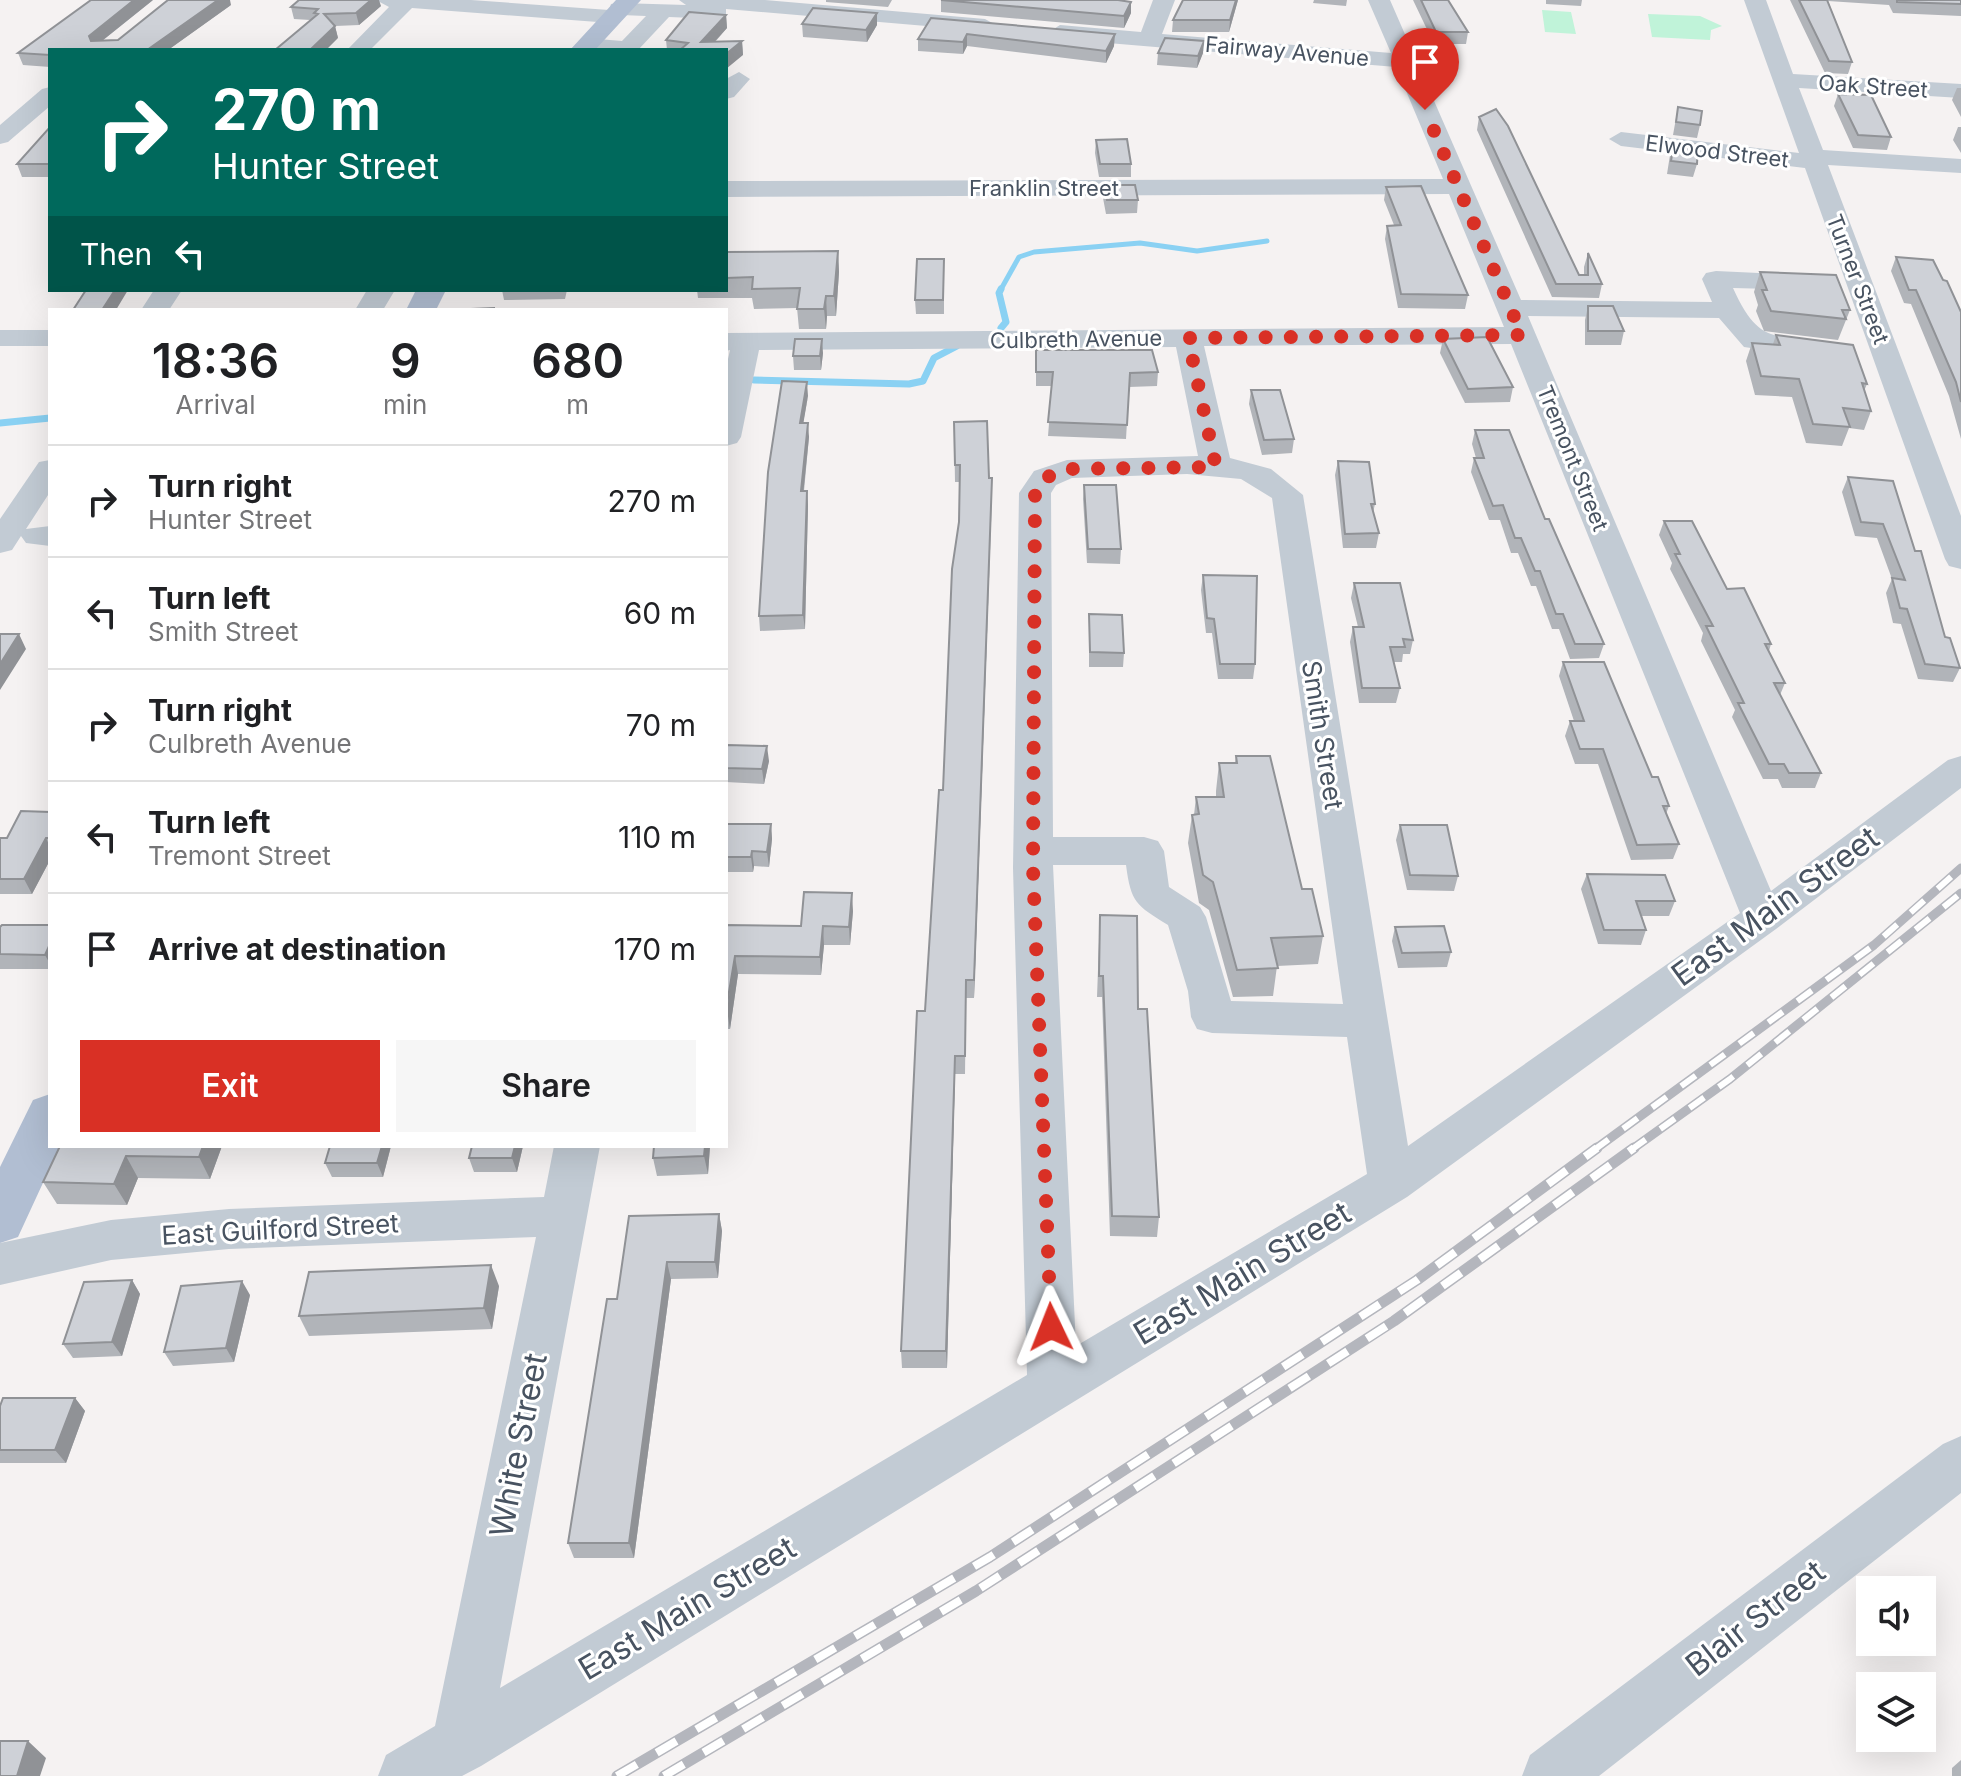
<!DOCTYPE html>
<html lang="en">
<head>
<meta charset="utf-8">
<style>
  :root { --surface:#fff; --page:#f6f6f6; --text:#202124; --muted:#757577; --line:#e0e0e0; --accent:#d93025 }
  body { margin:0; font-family:Inter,sans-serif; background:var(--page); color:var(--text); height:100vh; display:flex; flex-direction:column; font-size:30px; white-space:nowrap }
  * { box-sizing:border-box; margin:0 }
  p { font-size:26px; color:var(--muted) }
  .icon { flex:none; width:44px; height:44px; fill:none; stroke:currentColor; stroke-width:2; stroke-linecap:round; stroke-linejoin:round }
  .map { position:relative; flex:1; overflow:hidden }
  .drawer { position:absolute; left:48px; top:308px; width:680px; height:840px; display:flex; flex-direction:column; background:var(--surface); border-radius:0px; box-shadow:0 8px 32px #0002 }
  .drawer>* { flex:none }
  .banner { position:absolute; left:48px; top:48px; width:680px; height:244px; border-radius:0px; box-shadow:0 8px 32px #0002; background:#00695c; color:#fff; overflow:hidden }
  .controls { position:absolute; left:1856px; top:1576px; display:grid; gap:16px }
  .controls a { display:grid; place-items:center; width:80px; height:80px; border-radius:0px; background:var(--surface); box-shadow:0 8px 32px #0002; font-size:40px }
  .pin { position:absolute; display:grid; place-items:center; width:68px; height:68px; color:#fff; margin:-82px -34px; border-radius:50% 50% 50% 0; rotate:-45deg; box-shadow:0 0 8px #0007 }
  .pin .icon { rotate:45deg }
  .me { position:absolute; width:88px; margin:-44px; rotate:358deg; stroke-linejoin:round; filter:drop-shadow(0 0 6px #0008) }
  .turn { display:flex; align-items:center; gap:28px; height:168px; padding:0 32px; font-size:36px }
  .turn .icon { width:104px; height:104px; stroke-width:2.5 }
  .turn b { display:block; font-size:56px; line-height:68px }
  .then { display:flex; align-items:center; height:76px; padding:0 32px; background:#0003; gap:16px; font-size:30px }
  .eta { display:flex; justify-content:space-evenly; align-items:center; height:136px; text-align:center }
  .eta b { font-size:48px; font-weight:600; line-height:56px }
  .button { display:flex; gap:16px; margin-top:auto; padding:16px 32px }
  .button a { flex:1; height:92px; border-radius:0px; background:var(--accent); color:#fff; font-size:32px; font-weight:600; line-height:92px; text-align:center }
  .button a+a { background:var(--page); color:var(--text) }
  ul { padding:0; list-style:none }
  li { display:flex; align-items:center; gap:24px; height:112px; padding:0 32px; border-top:2px solid var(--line) }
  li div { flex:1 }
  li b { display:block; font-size:30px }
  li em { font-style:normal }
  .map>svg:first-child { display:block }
</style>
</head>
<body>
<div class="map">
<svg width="1961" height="1776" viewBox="0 0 1961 1776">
  <rect width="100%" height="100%" fill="#f5f2f2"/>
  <path fill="#c0f3d9" d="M1542 10 1571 12 1576 34 1545 32Z
    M1648 14 1700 16 1722 26 1711 30 1710 40 1652 37Z"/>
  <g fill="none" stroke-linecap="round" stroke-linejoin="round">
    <path stroke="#8ad1f3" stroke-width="5" d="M1000 291 1019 257 1034 252 1140 243 1197 251 1267 241"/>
    <path stroke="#8ad1f3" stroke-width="7" d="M1001 328 1006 322 999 293 1001 289
      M754 380 909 384 923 381 934 358 957 346
      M0 423 50 418"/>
    <path fill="#c2cbd4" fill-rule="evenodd" d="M376 0H471L609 10 611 4 619 3 686 5 679 0H765L985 19 996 25 985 31 726 9V18L718 19 669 17 638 50H580L575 45 586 38 622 41 646 16 621 15 619 22 611 23 412 8 370 50H347L389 7Z
      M1153 0H1175L1162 34 1391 53 1368 0H1390L1521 300 1712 302 1702 279 1706 273 1716 271 1823 276 1827 282 1823 288 1813 290 1733 288C1762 352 1778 330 1836 344L1840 350 1836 356 1826 359 1744 347 1719 318 1528 316 1771 891 1948 760 1961 756V788L1776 929 1407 1197 481 1766 462 1776H378L386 1755 435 1726 536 1237 229 1249 111 1260 0 1285V1243L111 1220 229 1209 544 1197 554 1146H600L500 1688 1027 1375 1013 868 1019 493 1034 471 1067 460 1198 456 1176 347 759 350 741 437 737 443 726 446V368L730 350 726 351V333L1504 327 1449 194 726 197V181L1443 179 1396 67 1060 39 1049 32 1060 25 1141 32ZM1511 344 1740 913 1408 1146 1303 495 1271 469 1230 458 1204 346ZM1187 474 1241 479 1272 498 1343 1004 1231 1001 1206 917 1200 907 1169 887 1164 851 1158 841 1144 837H1053L1051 493 1056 485 1072 478ZM1053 865H1126C1131 903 1136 905 1168 925L1188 991 1191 1017 1197 1029 1212 1033 1347 1037 1367 1174 1076 1346Z
      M1744 0H1766L1793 74 1961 84V98L1799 88 1823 150 1961 159V173L1828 165 1961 516V569L1949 566 1945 559 1805 168 1621 146 1609 139 1621 132 1799 153Z
      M739 72 750 79 734 97 726 99V79Z
      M50 87V106L8 142 0 144V125L42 89Z
      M154 290H182L169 310H141Z
      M367 290H395L383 310H355Z
      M0 330H50V346H0Z
      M50 460V492L26 529 50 526V546L26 543 21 536 12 550 0 553V519L39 462Z
      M1961 1436V1493L1599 1776H1522L1530 1755 1943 1444Z"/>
    <path fill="#b1bed2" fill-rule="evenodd" d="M616 0H641L595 50H570Z
      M416 290H446L436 310H406Z
      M50 1094V1146H60L18 1237 0 1243V1167L33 1100Z"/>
    <defs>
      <path id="rail-far1" d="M1594 1150 1874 945 1961 868
        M1631 1150 1730 1079 1961 893"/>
      <path id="rail" d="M617 1776 990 1557 1417 1280 1597 1148
        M664 1776 976 1591 1394 1321 1634 1148"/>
    </defs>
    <use href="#rail-far1" stroke="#b4b6bd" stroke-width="9"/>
    <use href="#rail" stroke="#b4b6bd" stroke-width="11"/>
    <use href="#rail-far1" stroke="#fff" stroke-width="6" stroke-dasharray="18" stroke-linecap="butt"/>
    <use href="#rail" stroke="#fff" stroke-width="8" stroke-dasharray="23" stroke-linecap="butt"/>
  </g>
  <path fill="#b1b4b9" d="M153 0 102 41 118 40 231 5 168 50H50V67L23 65 18 53Z
    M826 0H892L888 7 826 2Z
    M941 0 1131 2V13L1124 28 941 12Z
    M1238 0 1229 32H1172L1173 20Z
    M1314 0H1347L1346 6 1313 3Z
    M1413 0H1448L1468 32 1466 44H1434Z
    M1546 0H1582L1581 6 1546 4Z
    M1790 0H1961V16L1893 13 1889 5 1828 1 1852 62 1848 74 1825 73Z
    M381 6 359 25 335 26 338 38 310 20 294 19 291 7Z
    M726 15 727 28 715 42 742 41 743 55 726 50H667L666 40Z
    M931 18 1114 46 1106 63 967 46 963 54 918 51V39Z
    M802 24 877 25 867 42 803 37Z
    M1204 41 1203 53 1197 68 1157 65 1158 53Z
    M1957 88H1961V117L1952 100Z
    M1838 94 1891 137 1887 150 1853 148 1834 106Z
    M1678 107 1700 125 1697 138 1673 135Z
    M1479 117 1579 275H1584V267L1588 253 1602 284 1599 298 1552 297 1477 130Z
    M50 127V177H22L17 164Z
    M1958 127H1961V153L1953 140Z
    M1096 140 1131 164V177H1099L1095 153Z
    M1674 142 1697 164 1693 177 1667 174 1670 155Z
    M1104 185 1138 200 1137 213 1106 214 1103 198Z
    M1386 187 1468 295 1465 309 1398 308 1385 239 1387 226 1394 225 1384 200Z
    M838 251 839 272 836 316H827L826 329H799L797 308 754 309 752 298H698L697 290H726V252Z
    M1896 257 1943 280 1961 312V439L1949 396 1911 304 1904 303 1891 271Z
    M944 259V314H916L915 300Z
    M1760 272 1850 310 1838 340 1764 331 1756 311 1758 305 1754 292Z
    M502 290H567L565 299 504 300Z
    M1588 306 1624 331 1621 345H1585V320Z
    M1776 335 1867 384 1864 391 1871 411 1864 430 1849 428 1842 446 1806 443 1792 397 1755 395 1746 361 1752 343 1773 344Z
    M1443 339 1513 387 1510 402 1465 403 1440 353Z
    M1036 350 1158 372 1157 386 1129 387 1126 439 1048 436 1052 386H1036Z
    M823 353 821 370H794L793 356Z
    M1251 390 1294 439 1292 453 1262 455 1249 404Z
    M808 396 803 423 809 437 804 491H807L808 505 805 629 760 631 759 616Z
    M954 422 989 478 992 495 974 998H966L965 1074H955L947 1368H902L901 1351 925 1011 943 790 959 522 960 482H955Z
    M1475 430 1545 519 1604 644 1599 658 1570 659 1559 629H1552L1536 586H1531L1518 553H1511L1500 520H1489L1471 472 1474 458H1476L1472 444Z
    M1338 461 1375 504 1373 513 1379 533 1376 548H1343L1335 475Z
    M1848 477 1915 551 1945 637 1960 668 1953 682 1918 679 1901 624 1893 623 1886 593 1892 579 1877 538 1855 536 1842 492Z
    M1084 485 1121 549 1120 564 1087 563 1083 499Z
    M1664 521 1727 589 1771 644 1769 651 1785 683 1780 695 1821 773 1815 788H1782L1778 779H1763L1732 717 1735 710 1701 641 1703 633 1670 569 1672 563 1659 535Z
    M1203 575 1255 664 1253 679H1218L1212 633H1206L1201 590Z
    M1354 583 1413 640 1410 654H1403L1402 662H1394L1400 688 1396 703H1359L1350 642 1353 627H1358L1351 598Z
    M1089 614 1124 653 1123 667H1089Z
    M1563 662 1652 777 1669 806 1666 814 1679 844 1673 859 1631 860 1598 764H1575L1565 736 1570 721H1574L1559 676Z
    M726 749 769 761 764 784 726 782Z
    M1236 756 1302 889 1323 936 1318 964 1277 966 1273 996 1233 997 1209 910 1199 903 1188 843 1192 815H1194L1196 797H1216V791L1219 763H1235Z
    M50 812V860L32 894H0V838H7Z
    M726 824H771L772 839 769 867 754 866 753 872H726Z
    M1400 825 1458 876 1454 891 1407 890 1396 840Z
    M1587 874 1675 901 1669 916H1642L1646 930 1641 945 1598 944 1581 889Z
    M853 911 850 945H824L821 975 738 974 730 1029H726V925L801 926Z
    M1100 915 1138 1009 1159 1217 1157 1237 1110 1236 1102 997H1097Z
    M50 925V969H0V927Z
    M1395 927 1451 952 1447 967 1398 968 1392 941Z
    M60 1146H222L210 1179 138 1178 127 1205 57 1204 43 1182Z
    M391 1146 383 1177H332L325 1163Z
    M472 1146H523L517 1172H474L469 1158Z
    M710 1146 708 1174 657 1176 653 1158Z
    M719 1214 722 1231 718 1278 671 1279 634 1558H574L568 1543 617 1299Z
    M132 1280 140 1294 122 1356 73 1358 63 1344Z
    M499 1286 492 1329 309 1336 299 1316Z
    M250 1295 234 1362 173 1366 164 1352Z
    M75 1398 85 1411 66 1463H0V1406Z
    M1961 1760V1776H1952V1768Z"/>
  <path fill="#909296" d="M134 0H153L93 48 89 36Z
    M218 0H230L231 5 168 50H147Z
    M371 0H379L381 6 359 25 356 13Z
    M1236 0H1238L1229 32 1230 20Z
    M1131 2V13L1124 28V16Z
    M877 13V25L867 42 866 30Z
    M726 15 727 28 707 50 701 42Z
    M335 26 338 38 326 50H310Z
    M967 34V46L963 54V42Z
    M1115 34 1114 46 1106 63V51Z
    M742 41 743 55 726 69V54Z
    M1204 41 1203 53 1197 68 1198 56Z
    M838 251 839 272 836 316 834 296Z
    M115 290H128L116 310H102Z
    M826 296 827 316 826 329 824 309Z
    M822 339 823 353 821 370 820 356Z
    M807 382 808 396 801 437 800 423Z
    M808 423 809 437 802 505 801 491Z
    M807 491 808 505 805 629 803 615Z
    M992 495 974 998V980Z
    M19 634 26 649 0 690V664Z
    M767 746 769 761 764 784 762 769Z
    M771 824 772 839 769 867 767 852Z
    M46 838 50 847V860L32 894 24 879Z
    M752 851 754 866 753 872 751 857Z
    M852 893 853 911 850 945 849 927Z
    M823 926 824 945 821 975 820 957Z
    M50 944V964L45 955Z
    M735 956 738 974 730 1029 727 1010Z
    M955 1056V1074L947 1368 946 1351Z
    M203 1146H222L210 1179 199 1157Z
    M382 1146H391L383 1177 377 1163Z
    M515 1146H523L517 1172 512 1158Z
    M705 1146H710L708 1174 704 1156Z
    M126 1156 138 1178 127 1205 114 1184Z
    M719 1214 722 1231 718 1278 715 1262Z
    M667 1262 671 1279 634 1558 629 1543Z
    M491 1265 499 1286 492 1329 484 1308Z
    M132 1280 140 1294 122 1356 112 1342Z
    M242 1281 250 1295 234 1362 226 1348Z
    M75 1398 85 1411 66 1463 55 1450Z
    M28 1741 46 1758 40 1776H17Z"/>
  <path fill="#ced1d7" stroke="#909296" stroke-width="2" d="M91 0H134L89 36 91 41 118 40 168 0H218L147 50H50V55L18 53Z
    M299 0H371L356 13 324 14 335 26 310 50H275L318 14 314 13 318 9 291 7Z
    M941 0H1118L1131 2 1124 16Z
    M1183 0H1236L1230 20H1173Z
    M1421 0H1448L1468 32H1436Z
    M1799 0H1827L1852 62 1829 61Z
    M1897 0H1961V4L1897 2Z
    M813 8 877 13 866 30 802 24Z
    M689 12 726 15 701 42 742 41 726 54V50H680L688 43 666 40Z
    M931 18 1115 34 1106 51 967 34 963 42 918 39Z
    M1165 38 1204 41 1198 56 1158 53Z
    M1838 94 1871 95 1891 137 1858 135Z
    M1678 107 1702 111 1700 125 1676 122Z
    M1496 109 1508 126 1579 275H1588V253L1602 284H1556L1479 117Z
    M50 127V164H17Z
    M1127 139 1131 164H1100L1096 140Z
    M1674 142 1698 145 1697 164 1671 161Z
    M1104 185H1135L1138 200H1107Z
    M1421 186 1468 295 1401 294 1387 226 1401 225 1386 187Z
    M838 251 834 296H826L824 309H797L800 288 752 289 753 277 726 278V252Z
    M1896 257 1933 260 1943 280 1947 281 1961 312V402L1956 382 1916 290H1909Z
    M917 259H944L943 300H915Z
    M1760 272 1836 275 1850 310H1842L1846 319 1771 311 1762 290H1767Z
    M86 290H115L102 310H73Z
    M1588 306H1613L1624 331H1588Z
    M494 308V310H470L471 309Z
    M1776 335 1853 345 1867 384 1862 383 1871 411 1843 408 1850 427 1813 424 1799 379 1761 376 1752 343 1780 345Z
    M1487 337 1513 387 1468 389 1443 339Z
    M795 339H822L820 356H793Z
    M1036 350H1152L1158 372 1130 373 1127 425 1048 422 1053 372H1036Z
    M782 381 807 382 800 423H808L801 491H807L803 615 759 616 768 472Z
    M1251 390H1280L1294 439 1264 440Z
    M987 421 989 478H992L974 980H966L965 1056H955L946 1351H901L917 1011H925L939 790H943L952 569 959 522 960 465H955L954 422Z
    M1475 430H1509L1545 519H1549L1604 644H1575L1563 614H1556L1540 571H1535L1521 538H1515L1503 505 1493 506 1474 458H1484Z
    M1338 461 1369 462 1375 504H1371L1379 533 1345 534Z
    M1848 477 1893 481 1915 551H1921L1945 637 1950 638 1960 668 1925 664 1907 609 1900 608 1892 578 1905 580 1883 524 1861 522Z
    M1084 485H1116L1121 549H1088Z
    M1664 521H1692L1727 589 1744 588 1771 644H1765L1785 683H1774L1821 773H1789L1784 764H1769L1738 703H1744L1706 626H1713L1675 554H1680Z
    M1203 575 1257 576 1255 664H1220L1214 619 1207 618Z
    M1354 583H1400L1413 640 1403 639 1405 647H1390L1400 688H1362L1353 627H1364Z
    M1089 614 1122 615 1124 653 1090 652Z
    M0 634H19L0 664Z
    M1563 662H1604L1652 777H1658L1669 806H1663L1679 844 1637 845 1603 749H1580L1570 721H1584Z
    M727 745 767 746 762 769 726 768Z
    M1236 756H1270L1302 889H1312L1323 936 1271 938 1278 968 1237 970 1213 882 1203 875 1192 815 1199 814 1196 797H1224L1219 763H1237Z
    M21 811 50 812V838H46L24 879H0V838H7Z
    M726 824H771L767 852 752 851 751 857H726Z
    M1400 825H1447L1458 876 1410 875Z
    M1587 874 1665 875 1675 901H1636L1646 930H1604Z
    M804 892 852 893 849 927 823 926 820 957 735 956 726 1010V925L801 926Z
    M1100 915 1137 916 1138 1009H1147L1159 1217 1112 1216 1103 976H1099Z
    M2 925H50V944L45 955 0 954V927Z
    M1444 926 1451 952 1402 953 1395 927Z
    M60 1146H203L199 1157 126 1156 114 1184 43 1182Z
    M330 1146H382L377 1163H325Z
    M472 1146H515L512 1158H469Z
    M654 1146H705L704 1156 653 1158Z
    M719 1214 715 1262H667L629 1543H568L607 1299H617L629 1216Z
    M491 1265 484 1308 299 1316 309 1272Z
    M132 1280 112 1342 63 1344 84 1282Z
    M242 1281 226 1348 164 1352 181 1286Z
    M3 1398H75L55 1450H0V1406Z
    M0 1741H28L17 1776H0Z"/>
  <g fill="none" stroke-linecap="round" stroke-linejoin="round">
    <path stroke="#d93025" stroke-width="14" stroke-dasharray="0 25.2" d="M1051 1327 1033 868 1035 493 1045 478 1067 469 1216 467 1188 338 1522 335 1425 110"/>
  </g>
  <g text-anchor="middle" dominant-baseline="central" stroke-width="6" stroke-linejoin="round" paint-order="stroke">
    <g font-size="22" fill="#485361" stroke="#fff">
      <text transform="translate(1287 51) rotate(5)">Fairway Avenue</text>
      <text transform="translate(1873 86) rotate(4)">Oak Street</text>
      <text transform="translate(1717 151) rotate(7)">Elwood Street</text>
      <text x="1044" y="188">Franklin Street</text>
      <text transform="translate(1858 279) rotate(69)">Turner Street</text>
      <text transform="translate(1076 339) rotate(-1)">Culbreth Avenue</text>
      <text transform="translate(1573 458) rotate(68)">Tremont Street</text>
    </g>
    <g font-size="26" fill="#485361" stroke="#fff">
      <text transform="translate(1323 735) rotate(81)">Smith Street</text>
      <text transform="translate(280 1229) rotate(-3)">East Guilford Street</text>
    </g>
    <g font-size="32" fill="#485361" stroke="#fff">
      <text transform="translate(1775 906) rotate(-36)">East Main Street</text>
      <text transform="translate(1242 1273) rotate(-31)">East Main Street</text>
      <text transform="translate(518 1445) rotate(-79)">White Street</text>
      <text transform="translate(687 1608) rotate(-31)">East Main Street</text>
      <text transform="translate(1755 1618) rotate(-38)">Blair Street</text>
    </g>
  </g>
</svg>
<div class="controls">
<a><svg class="icon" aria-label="sound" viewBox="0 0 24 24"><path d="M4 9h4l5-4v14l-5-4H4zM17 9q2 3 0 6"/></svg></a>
<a><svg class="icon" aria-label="layers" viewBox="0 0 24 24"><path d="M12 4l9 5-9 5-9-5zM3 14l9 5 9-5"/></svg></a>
</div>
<div class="pin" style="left:1425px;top:110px;background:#d93025"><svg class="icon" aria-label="arrive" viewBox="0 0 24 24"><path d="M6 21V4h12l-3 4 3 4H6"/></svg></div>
<svg class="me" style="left:1051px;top:1327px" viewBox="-20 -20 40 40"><path d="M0-17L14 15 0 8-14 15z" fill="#d93025" stroke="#fff" stroke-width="4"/></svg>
<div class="banner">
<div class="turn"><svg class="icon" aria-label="right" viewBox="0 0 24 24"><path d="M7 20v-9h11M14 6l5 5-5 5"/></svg><div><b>270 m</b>Hunter Street</div></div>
<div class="then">Then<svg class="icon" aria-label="left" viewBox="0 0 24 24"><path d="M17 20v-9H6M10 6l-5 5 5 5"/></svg></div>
</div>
<section class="drawer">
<div class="eta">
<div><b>18:36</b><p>Arrival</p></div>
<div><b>9</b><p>min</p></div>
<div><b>680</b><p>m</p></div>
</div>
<ul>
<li><svg class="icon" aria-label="right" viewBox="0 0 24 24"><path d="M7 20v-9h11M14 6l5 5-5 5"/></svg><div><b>Turn right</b><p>Hunter Street</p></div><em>270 m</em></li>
<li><svg class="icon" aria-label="left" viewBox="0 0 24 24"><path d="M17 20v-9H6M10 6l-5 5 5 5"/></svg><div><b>Turn left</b><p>Smith Street</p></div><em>60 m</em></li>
<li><svg class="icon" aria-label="right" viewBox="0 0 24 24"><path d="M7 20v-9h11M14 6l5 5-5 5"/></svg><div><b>Turn right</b><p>Culbreth Avenue</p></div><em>70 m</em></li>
<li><svg class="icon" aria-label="left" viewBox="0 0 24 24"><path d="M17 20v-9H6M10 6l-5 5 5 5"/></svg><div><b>Turn left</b><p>Tremont Street</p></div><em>110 m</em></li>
<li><svg class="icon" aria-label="arrive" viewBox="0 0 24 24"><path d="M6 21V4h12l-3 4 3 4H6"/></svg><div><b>Arrive at destination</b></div><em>170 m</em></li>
</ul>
<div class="button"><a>Exit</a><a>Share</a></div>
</section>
</div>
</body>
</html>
